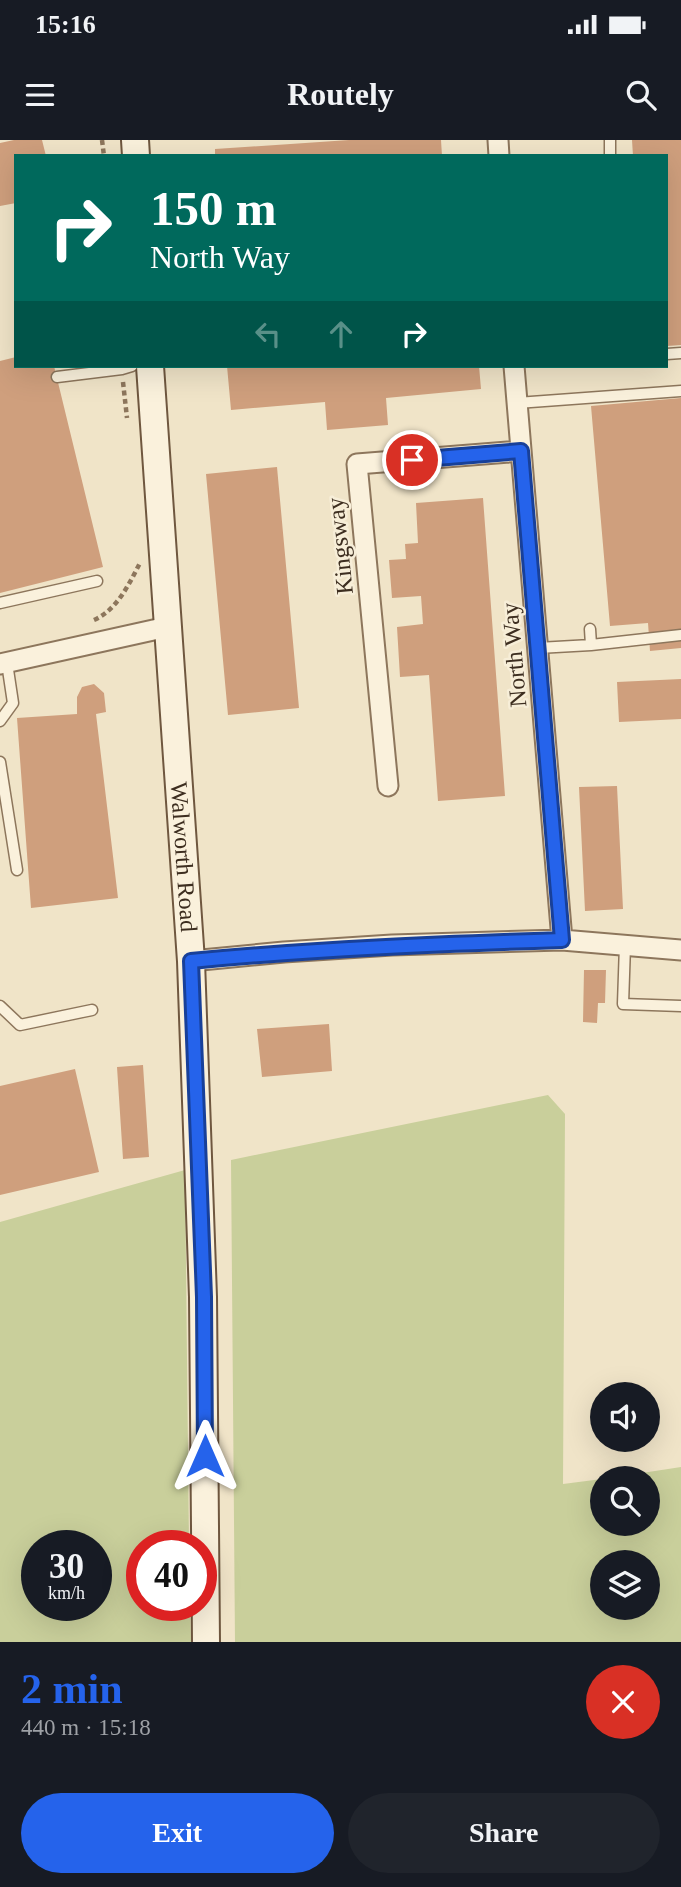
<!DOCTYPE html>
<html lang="en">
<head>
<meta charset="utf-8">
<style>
  :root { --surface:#171b24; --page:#20242c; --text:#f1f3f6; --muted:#9ea1a6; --accent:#2563eb }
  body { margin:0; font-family:"Times New Roman",serif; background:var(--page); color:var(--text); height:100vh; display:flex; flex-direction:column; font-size:26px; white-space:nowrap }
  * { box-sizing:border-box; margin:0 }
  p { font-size:23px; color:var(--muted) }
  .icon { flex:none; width:38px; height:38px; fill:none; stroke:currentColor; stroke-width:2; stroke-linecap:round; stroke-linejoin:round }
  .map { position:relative; height:1502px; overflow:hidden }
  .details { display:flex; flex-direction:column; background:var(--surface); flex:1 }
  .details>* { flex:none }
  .guide { position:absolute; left:14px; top:14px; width:654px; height:214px; border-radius:0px; box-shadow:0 7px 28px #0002; background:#00695c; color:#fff; overflow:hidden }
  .tools { position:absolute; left:590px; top:1242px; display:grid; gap:14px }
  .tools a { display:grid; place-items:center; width:70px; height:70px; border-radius:50%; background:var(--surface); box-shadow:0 7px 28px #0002; font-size:35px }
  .speed { position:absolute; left:21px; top:1390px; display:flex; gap:14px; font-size:35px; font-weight:700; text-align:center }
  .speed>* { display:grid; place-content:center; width:91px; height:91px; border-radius:50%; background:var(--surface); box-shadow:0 7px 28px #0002; line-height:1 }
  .speed small { font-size:18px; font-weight:400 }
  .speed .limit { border:10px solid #d22; background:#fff; color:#111 }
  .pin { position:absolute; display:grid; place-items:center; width:60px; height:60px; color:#fff; margin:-30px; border:4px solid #fff; border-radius:50%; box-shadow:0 2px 7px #0007 }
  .me { position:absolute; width:77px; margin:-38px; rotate:0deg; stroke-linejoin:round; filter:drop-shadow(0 0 5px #0008) }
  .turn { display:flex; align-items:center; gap:24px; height:147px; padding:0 21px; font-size:32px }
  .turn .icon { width:91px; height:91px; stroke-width:2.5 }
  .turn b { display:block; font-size:49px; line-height:60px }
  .lanes { display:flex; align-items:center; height:66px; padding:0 21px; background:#0003; justify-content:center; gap:35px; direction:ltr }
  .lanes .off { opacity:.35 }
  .round { display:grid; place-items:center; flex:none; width:74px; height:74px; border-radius:37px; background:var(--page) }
  .head { display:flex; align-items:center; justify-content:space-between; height:119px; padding:0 21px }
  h1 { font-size:42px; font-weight:800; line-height:52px; color:var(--accent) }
  .cta { display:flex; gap:14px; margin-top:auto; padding:14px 21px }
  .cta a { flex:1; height:80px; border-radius:42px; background:var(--accent); color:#fff; font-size:28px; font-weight:800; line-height:80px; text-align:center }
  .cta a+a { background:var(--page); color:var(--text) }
  .status { display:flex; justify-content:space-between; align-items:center; height:49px; padding:0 35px; background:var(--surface); direction:ltr }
  .status svg { height:19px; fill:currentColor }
  header { display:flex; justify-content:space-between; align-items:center; height:91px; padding:0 21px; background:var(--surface); font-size:32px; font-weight:800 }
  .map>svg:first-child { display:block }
</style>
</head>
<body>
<div class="status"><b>15:16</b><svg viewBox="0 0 49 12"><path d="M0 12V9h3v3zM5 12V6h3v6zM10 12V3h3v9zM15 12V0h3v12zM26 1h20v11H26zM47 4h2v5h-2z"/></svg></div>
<header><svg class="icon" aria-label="menu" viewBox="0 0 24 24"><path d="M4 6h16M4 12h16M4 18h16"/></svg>Routely<svg class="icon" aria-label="search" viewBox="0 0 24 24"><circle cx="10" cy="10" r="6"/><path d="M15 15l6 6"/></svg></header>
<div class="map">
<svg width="681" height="1502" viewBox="0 0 681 1502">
  <rect width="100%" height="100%" fill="#f0e4c8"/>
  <path fill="#c9cf9b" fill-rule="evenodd" d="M548 955 565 974 563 1344 602 1339V1384H648V1339H603L681 1327V1502H235L231 1020ZM602 1423H648V1468H602Z
    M185 1030 189 1405H142V1465H190L191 1502H0V1082ZM37 1405H96V1465H37Z"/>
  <path fill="#cf9f7d" d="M14 0H42L46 16H16V63L0 66V3Z
    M349 0H441L442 16H215V9Z
    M632 0H681V205L667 206V16H633Z
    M16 217V226H54L103 427 0 453V221Z
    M227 226H479L481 249 386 258 388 285 327 290 325 262 231 270Z
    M681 258V508L650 511 648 483 610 486 591 266Z
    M277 327 299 568 228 575 206 334Z
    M483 358 505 656 438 661 429 535 400 537 397 487 423 484 421 456 392 458 389 420 406 419 405 404 418 403 416 363Z
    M681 539V579L619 582 617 542Z
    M94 544 104 553 106 572 96 574 118 758 31 768 17 578 77 574V557L82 547Z
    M617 646 623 769 585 771 579 647Z
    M584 830H606L605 863H598L597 883 583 882Z
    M329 884 332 931 262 937 257 889Z
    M143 925 149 1017 123 1019 117 927Z
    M75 929 99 1032 0 1055V946Z"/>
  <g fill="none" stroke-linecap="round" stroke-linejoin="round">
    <defs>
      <path id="lane" d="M610 0V16
        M667 214 681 213
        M57 237 122 229 132 226
        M517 263 681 251
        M0 463 97 441
        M591 505 681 495
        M538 508 591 505 590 489
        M0 581 13 563 7 523
        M0 622 17 730
        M625 805 623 864 681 866
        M0 866 20 885 92 870"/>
      <path id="street" d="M498 0 499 16
        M514 226 562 800
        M0 524 167 487
        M388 646 357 324 521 311
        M191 821 284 812 392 805 562 800 681 810"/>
      <g id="secondary">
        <path d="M135 0 136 16"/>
        <path id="s1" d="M150 226 191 821 203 1157 206 1502"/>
      </g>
    </defs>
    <use href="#lane" stroke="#8d765c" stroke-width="13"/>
    <use href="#street" stroke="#8d765c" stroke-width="23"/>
    <use href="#secondary" stroke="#6f573f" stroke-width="30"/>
    <path stroke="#8d765c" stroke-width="4.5" stroke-dasharray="5 3.5" stroke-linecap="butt" d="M102 0 104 16
      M123 242 127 278
      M94 480C117 470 129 444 140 423"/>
    <use href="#lane" stroke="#faf1dc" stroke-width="10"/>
    <use href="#street" stroke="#faf1dc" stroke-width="19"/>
    <use href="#secondary" stroke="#faf1dc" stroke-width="26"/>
  </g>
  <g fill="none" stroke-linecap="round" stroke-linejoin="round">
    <defs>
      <path id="route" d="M205 1316 204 1157 191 821C315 809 438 804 562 800L521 311 412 320"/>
    </defs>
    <use href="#route" stroke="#184099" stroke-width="18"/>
    <use href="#route" stroke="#2563eb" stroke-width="12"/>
  </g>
  <g text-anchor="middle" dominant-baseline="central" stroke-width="5" stroke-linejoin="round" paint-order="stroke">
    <g font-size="24" fill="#3d2e20" stroke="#f7eed8">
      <text transform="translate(340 406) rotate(-96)">Kingsway</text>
      <text transform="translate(514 515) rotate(-95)">North Way</text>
      <text stroke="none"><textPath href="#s1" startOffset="492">Walworth Road</textPath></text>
    </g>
  </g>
</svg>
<div class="tools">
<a><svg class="icon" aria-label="sound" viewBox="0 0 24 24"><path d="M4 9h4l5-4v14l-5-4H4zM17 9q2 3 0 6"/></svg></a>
<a><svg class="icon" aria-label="search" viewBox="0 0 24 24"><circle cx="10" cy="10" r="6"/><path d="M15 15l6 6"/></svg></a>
<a><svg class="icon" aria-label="layers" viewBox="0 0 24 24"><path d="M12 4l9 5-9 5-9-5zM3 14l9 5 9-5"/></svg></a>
</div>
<div class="speed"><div>30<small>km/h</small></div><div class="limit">40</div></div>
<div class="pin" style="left:412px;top:320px;background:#d93025"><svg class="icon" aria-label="arrive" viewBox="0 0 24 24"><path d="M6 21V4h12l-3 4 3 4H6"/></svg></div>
<svg class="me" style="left:205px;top:1316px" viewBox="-20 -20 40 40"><path d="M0-17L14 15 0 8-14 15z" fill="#2563eb" stroke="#fff" stroke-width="4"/></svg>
<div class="guide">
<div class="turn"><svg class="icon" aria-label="right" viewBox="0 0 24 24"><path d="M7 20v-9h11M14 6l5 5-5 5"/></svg><div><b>150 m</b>North Way</div></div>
<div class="lanes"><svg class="icon off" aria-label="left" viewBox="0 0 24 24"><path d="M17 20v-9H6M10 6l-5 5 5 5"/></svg><svg class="icon off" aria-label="ahead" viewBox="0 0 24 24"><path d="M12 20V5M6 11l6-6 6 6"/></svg><svg class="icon" aria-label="right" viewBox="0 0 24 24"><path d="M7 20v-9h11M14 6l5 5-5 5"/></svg></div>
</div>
</div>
<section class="details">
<div class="head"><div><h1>2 min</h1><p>440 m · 15:18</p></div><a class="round" style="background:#d93025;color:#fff"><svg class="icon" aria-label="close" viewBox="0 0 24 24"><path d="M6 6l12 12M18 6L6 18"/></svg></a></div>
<div class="cta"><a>Exit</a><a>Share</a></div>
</section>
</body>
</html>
